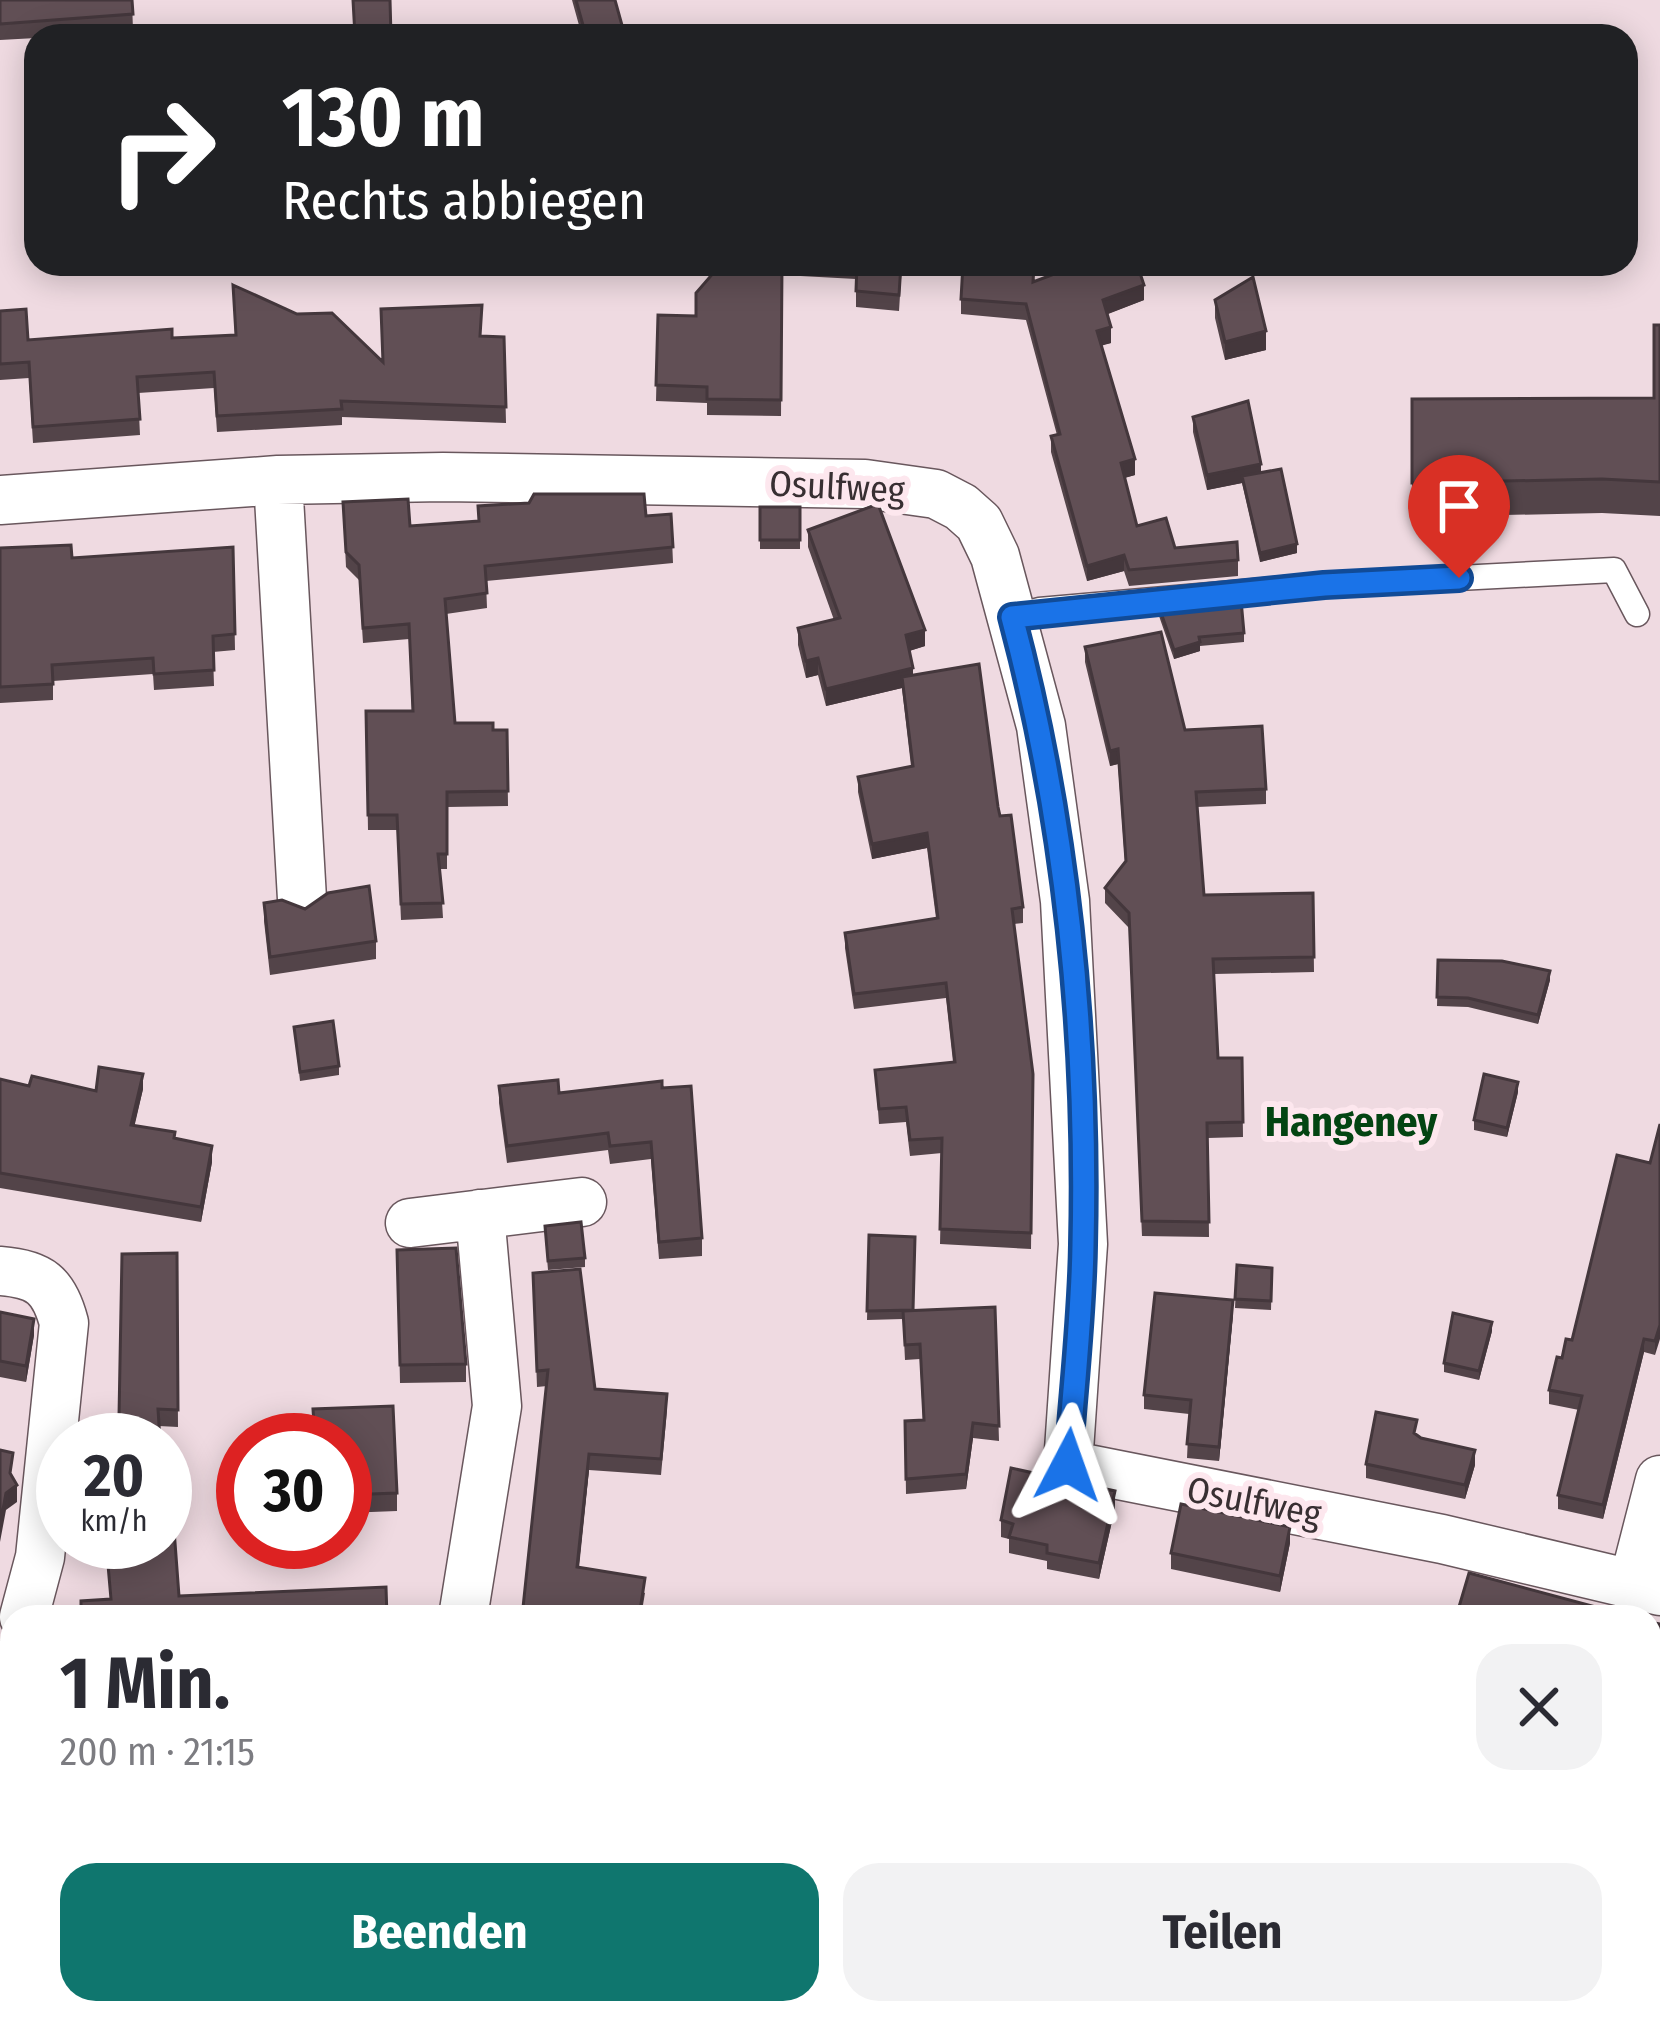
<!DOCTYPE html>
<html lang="de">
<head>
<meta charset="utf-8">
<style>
  :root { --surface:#fff; --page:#f2f2f3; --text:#2b2b33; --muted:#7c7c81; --accent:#0f766e }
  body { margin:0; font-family:"Fira Sans Condensed",sans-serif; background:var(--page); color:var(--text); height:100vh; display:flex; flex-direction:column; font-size:45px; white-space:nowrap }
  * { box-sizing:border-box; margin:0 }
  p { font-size:39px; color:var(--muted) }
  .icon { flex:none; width:66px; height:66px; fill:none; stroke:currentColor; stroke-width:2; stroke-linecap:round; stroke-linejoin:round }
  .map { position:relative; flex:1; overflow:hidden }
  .sheet { position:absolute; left:0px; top:1605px; width:1662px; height:420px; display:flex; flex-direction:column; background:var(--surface); border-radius:36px 36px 0 0; box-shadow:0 6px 30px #0003 }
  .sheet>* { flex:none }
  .guide { position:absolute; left:24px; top:24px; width:1614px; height:252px; border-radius:36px; box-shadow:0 6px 30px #0003; background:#202124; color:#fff; overflow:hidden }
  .speed { position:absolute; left:36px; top:1413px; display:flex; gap:24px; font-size:60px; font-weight:700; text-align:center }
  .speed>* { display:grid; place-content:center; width:156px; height:156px; border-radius:50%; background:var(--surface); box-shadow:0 6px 30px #0003; line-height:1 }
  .speed small { font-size:30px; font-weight:400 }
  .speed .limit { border:18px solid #d22; background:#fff; color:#111 }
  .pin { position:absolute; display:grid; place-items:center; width:102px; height:102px; color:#fff; margin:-123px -51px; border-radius:50% 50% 50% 0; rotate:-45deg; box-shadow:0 0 12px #0007 }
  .pin .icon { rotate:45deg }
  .me { position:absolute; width:132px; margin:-66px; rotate:4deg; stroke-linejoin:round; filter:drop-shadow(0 0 9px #0008) }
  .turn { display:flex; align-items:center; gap:42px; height:252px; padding:0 60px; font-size:54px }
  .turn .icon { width:156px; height:156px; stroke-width:2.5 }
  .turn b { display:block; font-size:84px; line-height:102px }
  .round { display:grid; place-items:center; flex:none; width:126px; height:126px; border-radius:36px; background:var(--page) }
  .head { display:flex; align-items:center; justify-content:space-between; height:204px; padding:0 60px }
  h1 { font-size:72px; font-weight:700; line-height:90px }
  .cta { display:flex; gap:24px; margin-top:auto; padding:24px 60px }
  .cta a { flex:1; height:138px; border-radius:36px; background:var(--accent); color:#fff; font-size:48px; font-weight:700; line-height:138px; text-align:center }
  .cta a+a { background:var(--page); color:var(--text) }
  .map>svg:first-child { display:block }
</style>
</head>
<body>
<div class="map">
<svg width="1660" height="2025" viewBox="0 0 1660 2025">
  <rect width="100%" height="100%" fill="#efdae1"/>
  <path fill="#f7b0c9" d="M654 2013H1283L1278 2025H651Z"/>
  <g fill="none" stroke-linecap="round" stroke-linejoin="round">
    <defs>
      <path id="service" d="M1012 617 1039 610 1323 585 1614 570 1637 614"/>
      <path id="minor" d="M278 480 302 899
        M0 500 278 480 443 477 865 484 936 494 961 507 979 523 995 556 1041 726 1065 901 1083 1244 1068 1465 1442 1539 1660 1591
        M410 1223 582 1202
        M0 1271C40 1274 54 1285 64 1323L40 1557 24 1617
        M1633 1585 1660 1480
        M463 1617 497 1406 480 1214
        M0 1710 12 1663
        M0 1760 12 1758
        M1459 2025 1464 2013"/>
    </defs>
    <use href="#service" stroke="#69575d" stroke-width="27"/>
    <use href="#minor" stroke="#69575d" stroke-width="51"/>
    <use href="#service" stroke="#fff" stroke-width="24"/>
    <use href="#minor" stroke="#fff" stroke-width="48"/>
  </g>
  <path fill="#534449" d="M0 0H132L133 31 36 36V38L0 40Z
    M572 0H615L625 36H582Z
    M715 264H902L899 311 856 307V279L782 275 781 416 707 415V403L656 401 658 315 696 316 716 270Z
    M1035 264 1034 282 1144 300 1107 314 1111 343 1101 345 1135 475 1124 478 1137 526 1175 548 1238 560V576L1129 586 1124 571 1087 581 1051 452V436L1057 435 1026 320 961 314V299Z
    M233 285 382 361 481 336 504 337 506 423 342 417V425L217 432 214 388 138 393 140 435 33 443 29 378 0 380V311L28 340 172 338 235 335Z
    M1215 300 1266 350 1225 360 1215 318Z
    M1660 325V516L1602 513 1412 517V399L1654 398Z
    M1193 417 1261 472 1297 553 1260 562 1242 483 1207 490 1193 432Z
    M343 502 410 526 671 514 673 563 486 581 487 608 446 614 455 723 493 730H507L508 806 447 807V869H440L443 918 401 920 397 830H368L366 711H412L409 639 363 643 359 580 346 567Z
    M760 507H800V549H760Z
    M808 530 925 646 909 651 913 675 998 807 1023 907V923L1014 924 1033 1074 1031 1249 940 1244 942 1153 910 1156 906 1122 879 1124 875 1070 953 1062 946 998 854 1009 845 948V933L936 918 927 848 872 859 858 792V777L911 766 902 688 826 706 818 675 806 678 798 645V628L834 620 808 547Z
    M233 547 235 650 213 652 214 686 154 690 153 674 53 681V700L0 703V548L72 558Z
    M1159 607 1244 633V642L1200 646V651L1174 659 1159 616Z
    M1085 647 1185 730 1266 789V804L1197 807 1204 895 1313 893 1314 972 1214 974 1218 1058H1242L1243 1137 1208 1138 1209 1237 1142 1236 1129 928 1105 903V888L1125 862 1118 764 1110 766 1085 662Z
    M264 903 376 941V959L270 975 264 921Z
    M1438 960 1550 980 1538 1024 1468 1007 1437 1006Z
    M294 1027 339 1066V1075L300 1081Z
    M0 1079 29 1086 96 1091 143 1089 134 1126 175 1138 212 1162 201 1222 0 1188Z
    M662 1081 702 1238V1256L659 1259 651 1159 610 1164 608 1150 507 1163 499 1103V1086L559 1093Z
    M1518 1092 1507 1137 1474 1130V1120Z
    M1660 1124 1655 1355 1644 1352 1603 1519 1558 1509V1495L1579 1410 1549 1404V1390L1650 1163Z
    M545 1235 585 1258V1267L548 1270Z
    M869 1235 913 1310 995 1307 999 1441 973 1438 966 1489 906 1494 905 1421 923 1420 920 1359 905 1360 903 1319 867 1320Z
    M397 1250 466 1364V1382L400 1383Z
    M177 1253 178 1427 159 1426 119 1416Z
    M1237 1265 1272 1268 1271 1310 1235 1308Z
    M533 1273 595 1389 667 1410 661 1475 589 1470 579 1568 645 1593 641 1617H522L547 1386 537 1387Z
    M0 1312 34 1335 26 1382 0 1377Z
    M1233 1314 1219 1461 1187 1458 1189 1414 1144 1409V1395Z
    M1492 1331 1479 1380 1444 1372V1363Z
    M1417 1435 1475 1465 1465 1499 1366 1478V1464Z
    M345 1440 397 1493V1511L345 1513Z
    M1115 1508 1099 1579 1047 1569V1561L1009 1553V1539L1001 1537V1520Z
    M1290 1543 1280 1592 1171 1569V1553Z
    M12 1811V1958L2 1959 0 1812Z
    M1343 2013H1427L1422 2025H1360L1343 2019Z"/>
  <path fill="#44373c" d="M1144 285V300L1103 316V300Z
    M1111 327V343L1097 347V331Z
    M1266 331V350L1225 360V342Z
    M1135 459V475L1121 479V463Z
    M1261 464V479L1242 476V483L1207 490V475Z
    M1297 544V553L1260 562V553Z
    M1124 555V571L1087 581V566Z
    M925 630V646L906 652V635Z
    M1200 642V651L1174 659V650Z
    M818 658V675L806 678V661Z
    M913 668V685L902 677V688L826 706V689Z
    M1118 749V764L1110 766V751Z
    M927 833V848L872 859V844Z
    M1550 971V980L1538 1024V1015Z
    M143 1074V1089L131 1141V1125Z
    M1518 1082V1092L1507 1137V1128Z
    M212 1146V1162L201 1222V1207Z
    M1233 1300V1314L1219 1461V1447Z
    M34 1319V1335L26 1382V1366Z
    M1492 1322V1331L1479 1380V1371Z
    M1660 1325V1339L1655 1355V1341Z
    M1644 1339V1352L1603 1519V1505Z
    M973 1423V1438L966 1489V1474Z
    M1475 1450V1465L1465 1499V1485Z
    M589 1454V1470L577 1583V1567Z
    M17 1485V1502L6 1510 0 1542V1526L6 1493Z
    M1115 1491V1508L1099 1579V1563Z
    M1290 1527V1543L1280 1592V1576Z
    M1659 1678V1694L1652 1719V1703Z
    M1660 1881V1890L1650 1916V1907Z"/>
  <path fill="#614f55" stroke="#44373c" stroke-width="3" d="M0 0H132L133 14 0 24Z
    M353 0H390L391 36H355Z
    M576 0H615L625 36H586Z
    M716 264H782L781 400 707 399V387L656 385 658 315 696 316V293L716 270Z
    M857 264H901L899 295 856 291Z
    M963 264H1034L1033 282 1081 264H1137L1144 285 1103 300 1111 327 1097 331 1135 459 1121 463 1137 526 1166 518 1175 548 1237 542 1238 560 1129 570 1124 555 1087 566 1051 436 1060 434 1026 304 961 299Z
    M1253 277 1266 331 1225 342 1215 300Z
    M233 285 297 314 332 313 383 362 381 309 482 305 480 336 504 337 506 407 341 401 342 409 217 416 214 372 137 377 140 419 33 427 29 362 0 364V311L26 309 28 340 172 329V338L236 335Z
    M1654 325H1660V482L1602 479 1412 483V399L1654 398Z
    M1248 401 1261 464 1207 475 1193 417Z
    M1281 469 1297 544 1260 553 1242 476Z
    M534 494H644L646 516 671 514 673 547 485 566 487 593 445 599 455 723H493V730H507L508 791 447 792V854H438L443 903 401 904 397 815H368L366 711H413L409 624 363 628 359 565 346 552 343 502 408 499 410 526 479 521 478 506 529 503Z
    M878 504 925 630 906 635 913 668 826 689 818 658 806 661 798 628 840 618 808 530Z
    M760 507H800V540H760Z
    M71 545 72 558 233 547 235 634 213 636 214 670 154 674 153 658 52 665 53 684 0 687V548Z
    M1241 600 1244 633 1199 637 1200 642 1174 650 1159 607Z
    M1161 632 1185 730 1262 726 1266 789 1196 792 1204 895 1313 893 1314 957 1213 959 1218 1058H1242L1243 1122 1207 1123 1209 1222 1142 1221 1129 913 1105 888 1126 861 1118 749 1110 751 1085 647Z
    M979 664 998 807 1000 816 1011 815 1023 907 1012 909 1033 1074 1031 1233 940 1229 942 1138 910 1140 906 1107 879 1109 875 1070 955 1062 946 983 854 994 845 933 938 918 927 833 872 844 858 777 913 766 902 677Z
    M369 886 376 941 270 957 264 903 282 900 305 909 328 893Z
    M1438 960 1502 961 1550 971 1538 1015 1468 998 1437 997Z
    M333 1021 339 1066 300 1072 294 1027Z
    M99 1067 143 1074 131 1125 175 1132 174 1138 212 1146 201 1207 0 1173V1079L29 1086 32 1076 96 1091Z
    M1484 1074 1518 1082 1507 1128 1474 1120Z
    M558 1080 559 1093 662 1081V1088L691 1086 702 1238 659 1242 651 1142 610 1146 608 1133 507 1146 499 1086Z
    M1660 1124V1325L1655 1341 1644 1339 1603 1505 1558 1495 1582 1396 1549 1390 1557 1357 1562 1358 1566 1339 1572 1340 1617 1155 1650 1163Z
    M581 1222 585 1258 548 1261 545 1226Z
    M869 1235 915 1237 913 1310 867 1311Z
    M456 1248 466 1364 400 1365 397 1250Z
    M177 1253 178 1410 158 1409 160 1440H110V1416H119L122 1254Z
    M1237 1265 1272 1268 1271 1301 1235 1299Z
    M580 1269 595 1389 667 1394 661 1459 589 1454 577 1567 645 1578 639 1617H522L548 1370 537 1371 533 1273Z
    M1155 1293 1233 1300 1219 1447 1187 1444 1191 1400 1144 1395Z
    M995 1307 999 1426 973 1423 966 1474 906 1479 905 1421 924 1420 920 1344 905 1345 903 1311Z
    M0 1312 34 1319 26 1366 0 1361Z
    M1453 1313 1492 1322 1479 1371 1444 1363Z
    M393 1406 397 1493 345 1495V1440H315L313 1409Z
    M1376 1412 1417 1420 1414 1433 1421 1438 1475 1450 1465 1485 1366 1464Z
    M0 1450 13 1453 10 1473 17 1485 6 1493 0 1526Z
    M1011 1468 1115 1491 1099 1563 1047 1553V1545L1009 1537 1013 1524 1001 1520Z
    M1181 1504 1290 1527 1280 1576 1171 1553Z
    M174 1529 179 1596 386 1587 387 1617H81V1601L111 1599 106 1542H165V1530Z
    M1469 1573 1633 1617H1456Z
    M1650 1622 1660 1624V1678L1652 1703H1650Z
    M12 1811V1942L2 1943 0 1812Z
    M1650 1860 1660 1864V1881L1650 1907Z
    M1353 2013H1423L1419 2025H1365L1367 2018Z
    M1529 2013H1610L1605 2025H1524Z"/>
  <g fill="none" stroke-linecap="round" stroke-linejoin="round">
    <defs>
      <path id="route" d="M1068 1465C1073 1392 1082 1318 1083 1245 1088 1035 1066 819 1012 617L1324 585 1459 578"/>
    </defs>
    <use href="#route" stroke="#114b97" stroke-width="30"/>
    <use href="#route" stroke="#1a73e8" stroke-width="21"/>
  </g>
  <g text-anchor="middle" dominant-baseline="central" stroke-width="12" stroke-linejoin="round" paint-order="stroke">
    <g font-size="36" fill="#382f32" stroke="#fde7ee">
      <text transform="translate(837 487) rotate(3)">Osulfweg</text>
      <text transform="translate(1254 1502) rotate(11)">Osulfweg</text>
    </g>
    <g font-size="42" font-weight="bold" fill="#034412" stroke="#fde7ee">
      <text x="1351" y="1122">Hangeney</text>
    </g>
  </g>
</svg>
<div class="speed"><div>20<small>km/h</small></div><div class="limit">30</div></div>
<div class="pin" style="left:1459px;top:578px;background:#d93025"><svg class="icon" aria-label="arrive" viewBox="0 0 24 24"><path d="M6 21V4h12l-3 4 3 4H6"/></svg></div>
<svg class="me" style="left:1068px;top:1465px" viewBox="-20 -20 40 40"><path d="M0-17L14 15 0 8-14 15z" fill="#1a73e8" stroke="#fff" stroke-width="4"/></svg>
<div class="guide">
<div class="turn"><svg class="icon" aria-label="right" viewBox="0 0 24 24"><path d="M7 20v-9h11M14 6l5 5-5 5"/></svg><div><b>130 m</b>Rechts abbiegen</div></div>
</div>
<section class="sheet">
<div class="head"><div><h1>1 Min.</h1><p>200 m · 21:15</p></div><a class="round"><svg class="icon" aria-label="close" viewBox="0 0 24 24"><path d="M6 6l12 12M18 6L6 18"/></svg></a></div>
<div class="cta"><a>Beenden</a><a>Teilen</a></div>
</section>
</div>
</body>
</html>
